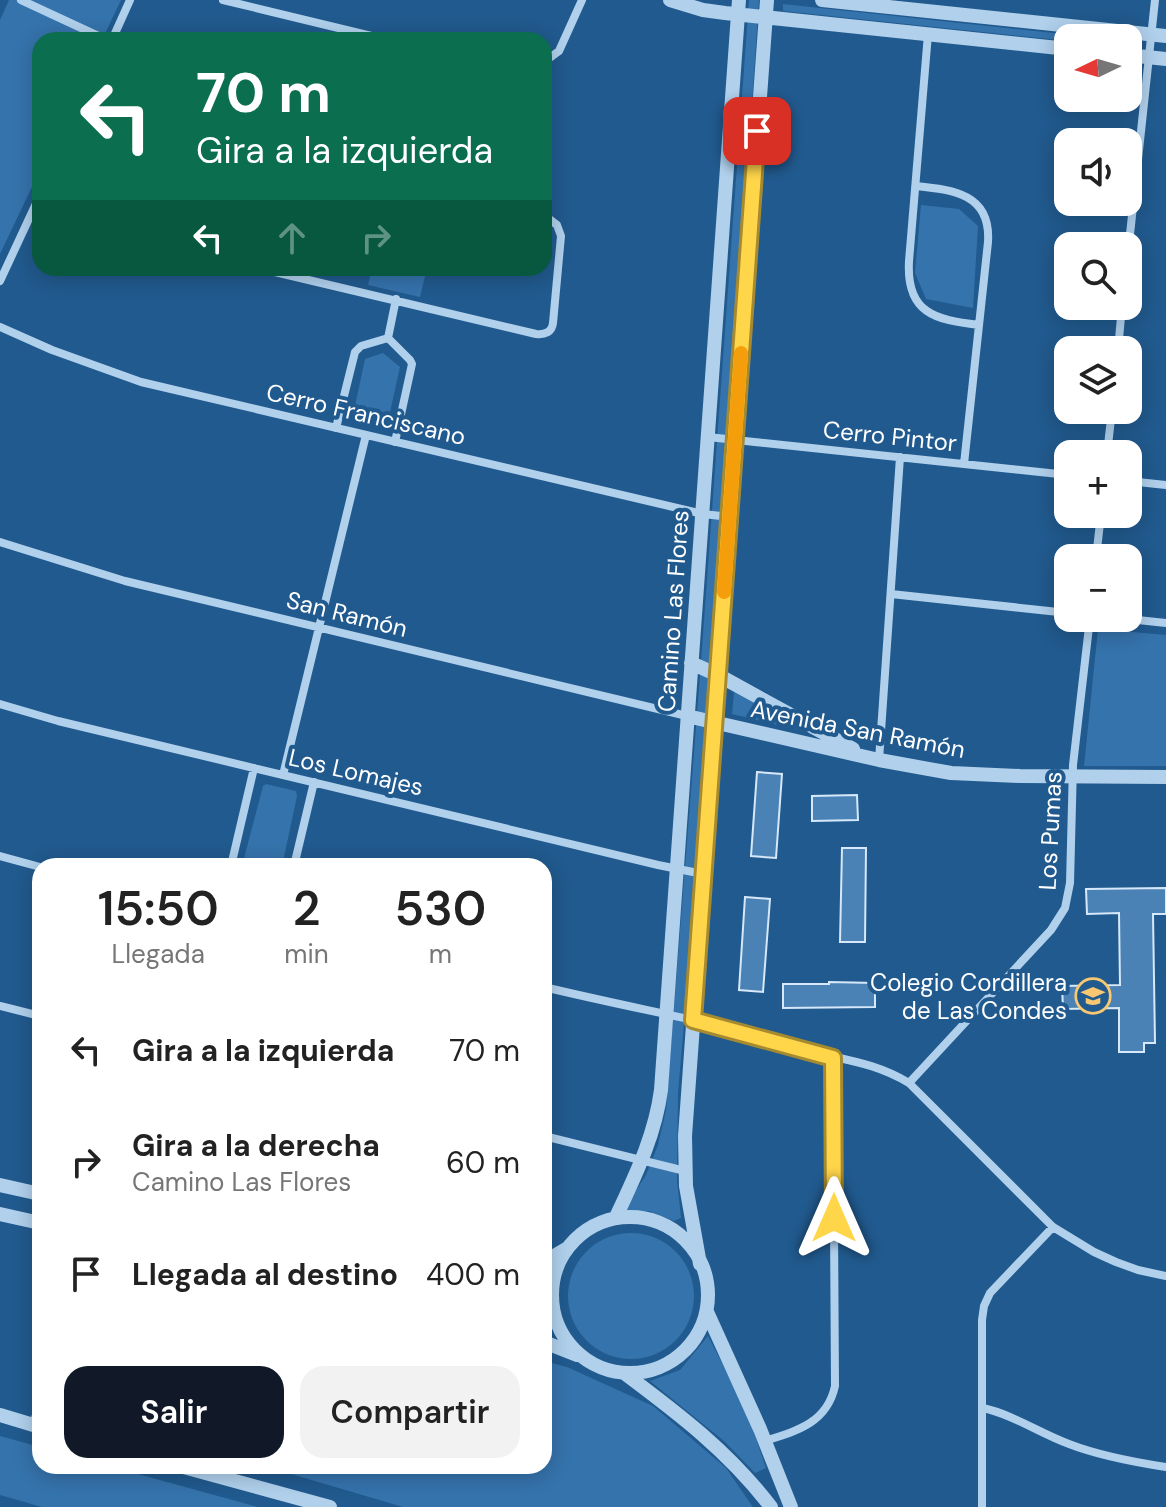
<!DOCTYPE html>
<html lang="es">
<head>
<meta charset="utf-8">
<style>
  :root { --surface:#fff; --page:#f2f2f2; --text:#222; --muted:#767676; --accent:#111827 }
  body { margin:0; font-family:"DM Sans",sans-serif; background:var(--page); color:var(--text); height:100vh; display:flex; flex-direction:column; font-size:30px; white-space:nowrap }
  * { box-sizing:border-box; margin:0 }
  p { font-size:26px; color:var(--muted) }
  .icon { flex:none; width:44px; height:44px; fill:none; stroke:currentColor; stroke-width:2; stroke-linecap:round; stroke-linejoin:round }
  .map { position:relative; flex:1; overflow:hidden }
  .drawer { position:absolute; left:32px; top:858px; width:520px; height:616px; display:flex; flex-direction:column; background:var(--surface); border-radius:24px; box-shadow:0 4px 20px #0003 }
  .drawer>* { flex:none }
  .hud { position:absolute; left:32px; top:32px; width:520px; height:244px; border-radius:24px; box-shadow:0 4px 20px #0003; background:#0b6e4f; color:#fff; overflow:hidden }
  .needle { width:52px; rotate:265deg }
  .buttons { position:absolute; left:1054px; top:24px; display:grid; gap:16px }
  .buttons a { display:grid; place-items:center; width:88px; height:88px; border-radius:16px; background:var(--surface); box-shadow:0 4px 20px #0003; font-size:40px }
  .pin { position:absolute; display:grid; place-items:center; width:68px; height:68px; color:#fff; margin:-34px; border-radius:16px; box-shadow:0 4px 12px #0006 }
  .me { position:absolute; width:88px; margin:-44px; rotate:0deg; stroke-linejoin:round; filter:drop-shadow(0 0 6px #0008) }
  .turn { display:flex; align-items:center; gap:28px; height:168px; padding:0 32px; font-size:36px }
  .turn .icon { width:104px; height:104px; stroke-width:2.5 }
  .turn b { display:block; font-size:56px; line-height:68px }
  .lanes { display:flex; align-items:center; height:76px; padding:0 32px; background:#0003; justify-content:center; gap:40px; direction:ltr }
  .lanes .off { opacity:.35 }
  .eta { display:flex; justify-content:space-evenly; align-items:center; height:136px; text-align:center }
  .eta b { font-size:48px; font-weight:600; line-height:56px }
  .action { display:flex; gap:16px; margin-top:auto; padding:16px 32px }
  .action a { flex:1; height:92px; border-radius:24px; background:var(--accent); color:#fff; font-size:32px; font-weight:600; line-height:92px; text-align:center }
  .action a+a { background:var(--page); color:var(--text) }
  ul { padding:0; list-style:none }
  li { display:flex; align-items:center; gap:24px; height:112px; padding:0 32px }
  li div { flex:1 }
  li b { display:block; font-size:30px }
  li em { font-style:normal }
  .map>svg:first-child { display:block }
</style>
</head>
<body>
<div class="map">
<svg width="1166" height="1507" viewBox="0 0 1166 1507">
  <rect width="100%" height="100%" fill="#215a8e"/>
  <path fill="#3573ac" d="M9 0H121L102 40H40V170L0 254V20Z
    M749 0H759L711 709 678 1093 677 1180 681 1218 674 1221 649 1211 628 1213 625 1207 646 1175 658 1145 666 1110 700 676Z
    M783 4 1100 38H1068V41L783 11Z
    M921 205 959 209 978 226 973 308 926 299 915 273Z
    M372 268H427L420 297 368 285Z
    M383 353 400 367 387 426 352 420 365 359Z
    M1098 629 1166 635V766H1084Z
    M734 692 803 729 802 731 732 714Z
    M266 784 296 791 297 796 282 866H242L263 786Z
    M568 1296a63 63 0 1 1 126 0a63 63 0 1 1-126 0Z
    M708 1336 746 1409 766 1468 755 1473 724 1441 650 1381 680 1370Z
    M544 1361 567 1367 653 1406 726 1468 753 1507H403L264 1466H544Z
    M0 1436 40 1447V1466H109L258 1507H42L0 1495Z"/>
  <path fill="#4a82b5" stroke="#d6e8f9" stroke-width="2" d="M757 772 782 774 776 858 751 856Z
    M857 795 858 820 812 821V796Z
    M842 848H866L865 942H840Z
    M1166 888V914H1153L1155 1043H1144V1052H1119V1008L1063 1009 1062 986 1120 985 1119 913 1087 914 1086 889Z
    M745 897 770 899 763 992 739 990Z
    M829 982 875 983V1007L783 1008V984H829Z"/>
  <g fill="none" stroke-linecap="round" stroke-linejoin="round">
    <path stroke="#b0d0ec" stroke-width="8" d="M21 0 107 40
      M223 0 388 40
      M928 34 909 261C906 313 935 320 979 325
      M112 40 130 0
      M544 62 559 51 582 0
      M916 186C954 190 991 194 988 242L964 464
      M1128 253 1155 0
      M258 268 536 334C545 335 552 332 553 323L561 236 557 225 544 215
      M0 281 40 195
      M0 327 52 350 141 382 703 514 730 517
      M388 338 410 360 412 364 395 442
      M388 338 396 299
      M1118 350 1122 306
      M336 428 355 352 361 346 388 338
      M708 437 1068 475
      M1107 454 1112 410
      M1128 481 1166 485
      M0 542 125 581 687 716
      M1096 558 1101 514
      M891 594 1068 613
      M1119 618 1166 623
      M0 704 58 721 658 865 703 874
      M879 760 900 457
      M283 775 366 435
      M0 856 40 867
      M231 866 254 768
      M294 866 314 782
      M544 987C594 999 643 1009 693 1020 731 1028 768 1040 805 1050 843 1060 874 1062 909 1083L1053 1227 1094 1252 1116 1262 1138 1270 1166 1276
      M0 1006 40 1016
      M909 1083 1051 930 1065 908 1070 883 1073 765 1090 618
      M544 1136 685 1171
      M983 1408C1014 1415 1039 1433 1069 1444 1100 1456 1133 1462 1166 1467
      M33 1425 40 1402
      M764 1441C797 1431 827 1423 835 1386L833 1058
      M982 1507V1320L984 1306 990 1293 1053 1227"/>
    <path stroke="#b0d0ec" stroke-width="14" d="M670 0 703 10 725 13 1068 49
      M822 0 1166 36
      M1128 55 1166 59
      M691 663 718 675 853 749
      M687 716 879 760 951 773 1020 776 1166 777
      M0 1185 40 1194
      M0 1214 40 1223
      M552 1295a78 78 0 1 1 156 0a78 78 0 1 1-156 0Z
      M616 1217C635 1176 655 1136 661 1090L739 0
      M544 1262 566 1249
      M700 1264 686 1186 685 1136 767 0
      M707 1312 760 1429 791 1507
      M544 1342 577 1355
      M624 1373C679 1414 729 1452 771 1507
      M0 1415 40 1427
      M180 1466 330 1507"/>
  </g>
  <g fill="none" stroke-linecap="round" stroke-linejoin="round">
    <defs>
      <path id="route" d="M757 131 693 1020 833 1058 834 1218"/>
    </defs>
    <use href="#route" stroke="#a68a30" stroke-width="20"/>
    <use href="#route" stroke="#ffd54a" stroke-width="14"/>
    <path stroke="#f59e0b" stroke-width="14" d="M724 592 741 353"/>
  </g>
  <defs>
    <symbol id="school-ring" viewBox="-11 -11 22 22"><circle r="9.5" fill="#215a8e" stroke="#f8c772" stroke-width="1.5"/><path d="M0-5L7-2L0 1L-7-2ZM-4 1L0 2.5L4 1V4Q0 6-4 4Z" fill="#f8c772"/></symbol>
  </defs>
  <g fill-rule="evenodd">
    <use href="#school-ring" x="1073" y="976" width="40" height="40"/>
  </g>
  <g text-anchor="middle" dominant-baseline="central" stroke-width="8" stroke-linejoin="round" paint-order="stroke">
    <g font-size="24" fill="#fff" stroke="#215a8e">
      <text transform="translate(366 414) rotate(13)">Cerro Franciscano</text>
      <text transform="translate(890 436) rotate(6)">Cerro Pintor</text>
      <text transform="translate(673 611) rotate(-86)">Camino Las Flores</text>
      <text transform="translate(347 614) rotate(14)">San Ramón</text>
      <text transform="translate(858 729) rotate(11)">Avenida San Ramón</text>
      <text transform="translate(356 772) rotate(13)">Los Lomajes</text>
      <text transform="translate(1050 831) rotate(-87)">Los Pumas</text>
    </g>
    <g font-size="24" fill="#fff" stroke="#215a8e" text-anchor="end">
      <text x="1067" y="982">Colegio Cordillera<tspan x="1067" dy="28">de Las Condes</tspan></text>
    </g>
  </g>
</svg>
<div class="buttons">
<a><svg class="needle" viewBox="-14 -14 28 28"><path d="M0-13l5 13h-10z" fill="#e53935"/><path d="M0 13l5-13h-10z" fill="#767676"/></svg></a>
<a><svg class="icon" aria-label="sound" viewBox="0 0 24 24"><path d="M4 9h4l5-4v14l-5-4H4zM17 9q2 3 0 6"/></svg></a>
<a><svg class="icon" aria-label="search" viewBox="0 0 24 24"><circle cx="10" cy="10" r="6"/><path d="M15 15l6 6"/></svg></a>
<a><svg class="icon" aria-label="layers" viewBox="0 0 24 24"><path d="M12 4l9 5-9 5-9-5zM3 14l9 5 9-5"/></svg></a>
<a>+</a>
<a>−</a>
</div>
<div class="pin" style="left:757px;top:131px;background:#d93025"><svg class="icon" aria-label="arrive" viewBox="0 0 24 24"><path d="M6 21V4h12l-3 4 3 4H6"/></svg></div>
<svg class="me" style="left:834px;top:1218px" viewBox="-20 -20 40 40"><path d="M0-17L14 15 0 8-14 15z" fill="#ffd54a" stroke="#fff" stroke-width="4"/></svg>
<div class="hud">
<div class="turn"><svg class="icon" aria-label="left" viewBox="0 0 24 24"><path d="M17 20v-9H6M10 6l-5 5 5 5"/></svg><div><b>70 m</b>Gira a la izquierda</div></div>
<div class="lanes"><svg class="icon" aria-label="left" viewBox="0 0 24 24"><path d="M17 20v-9H6M10 6l-5 5 5 5"/></svg><svg class="icon off" aria-label="ahead" viewBox="0 0 24 24"><path d="M12 20V5M6 11l6-6 6 6"/></svg><svg class="icon off" aria-label="right" viewBox="0 0 24 24"><path d="M7 20v-9h11M14 6l5 5-5 5"/></svg></div>
</div>
<section class="drawer">
<div class="eta">
<div><b>15:50</b><p>Llegada</p></div>
<div><b>2</b><p>min</p></div>
<div><b>530</b><p>m</p></div>
</div>
<ul>
<li><svg class="icon" aria-label="left" viewBox="0 0 24 24"><path d="M17 20v-9H6M10 6l-5 5 5 5"/></svg><div><b>Gira a la izquierda</b></div><em>70 m</em></li>
<li><svg class="icon" aria-label="right" viewBox="0 0 24 24"><path d="M7 20v-9h11M14 6l5 5-5 5"/></svg><div><b>Gira a la derecha</b><p>Camino Las Flores</p></div><em>60 m</em></li>
<li><svg class="icon" aria-label="arrive" viewBox="0 0 24 24"><path d="M6 21V4h12l-3 4 3 4H6"/></svg><div><b>Llegada al destino</b></div><em>400 m</em></li>
</ul>
<div class="action"><a>Salir</a><a>Compartir</a></div>
</section>
</div>
</body>
</html>
